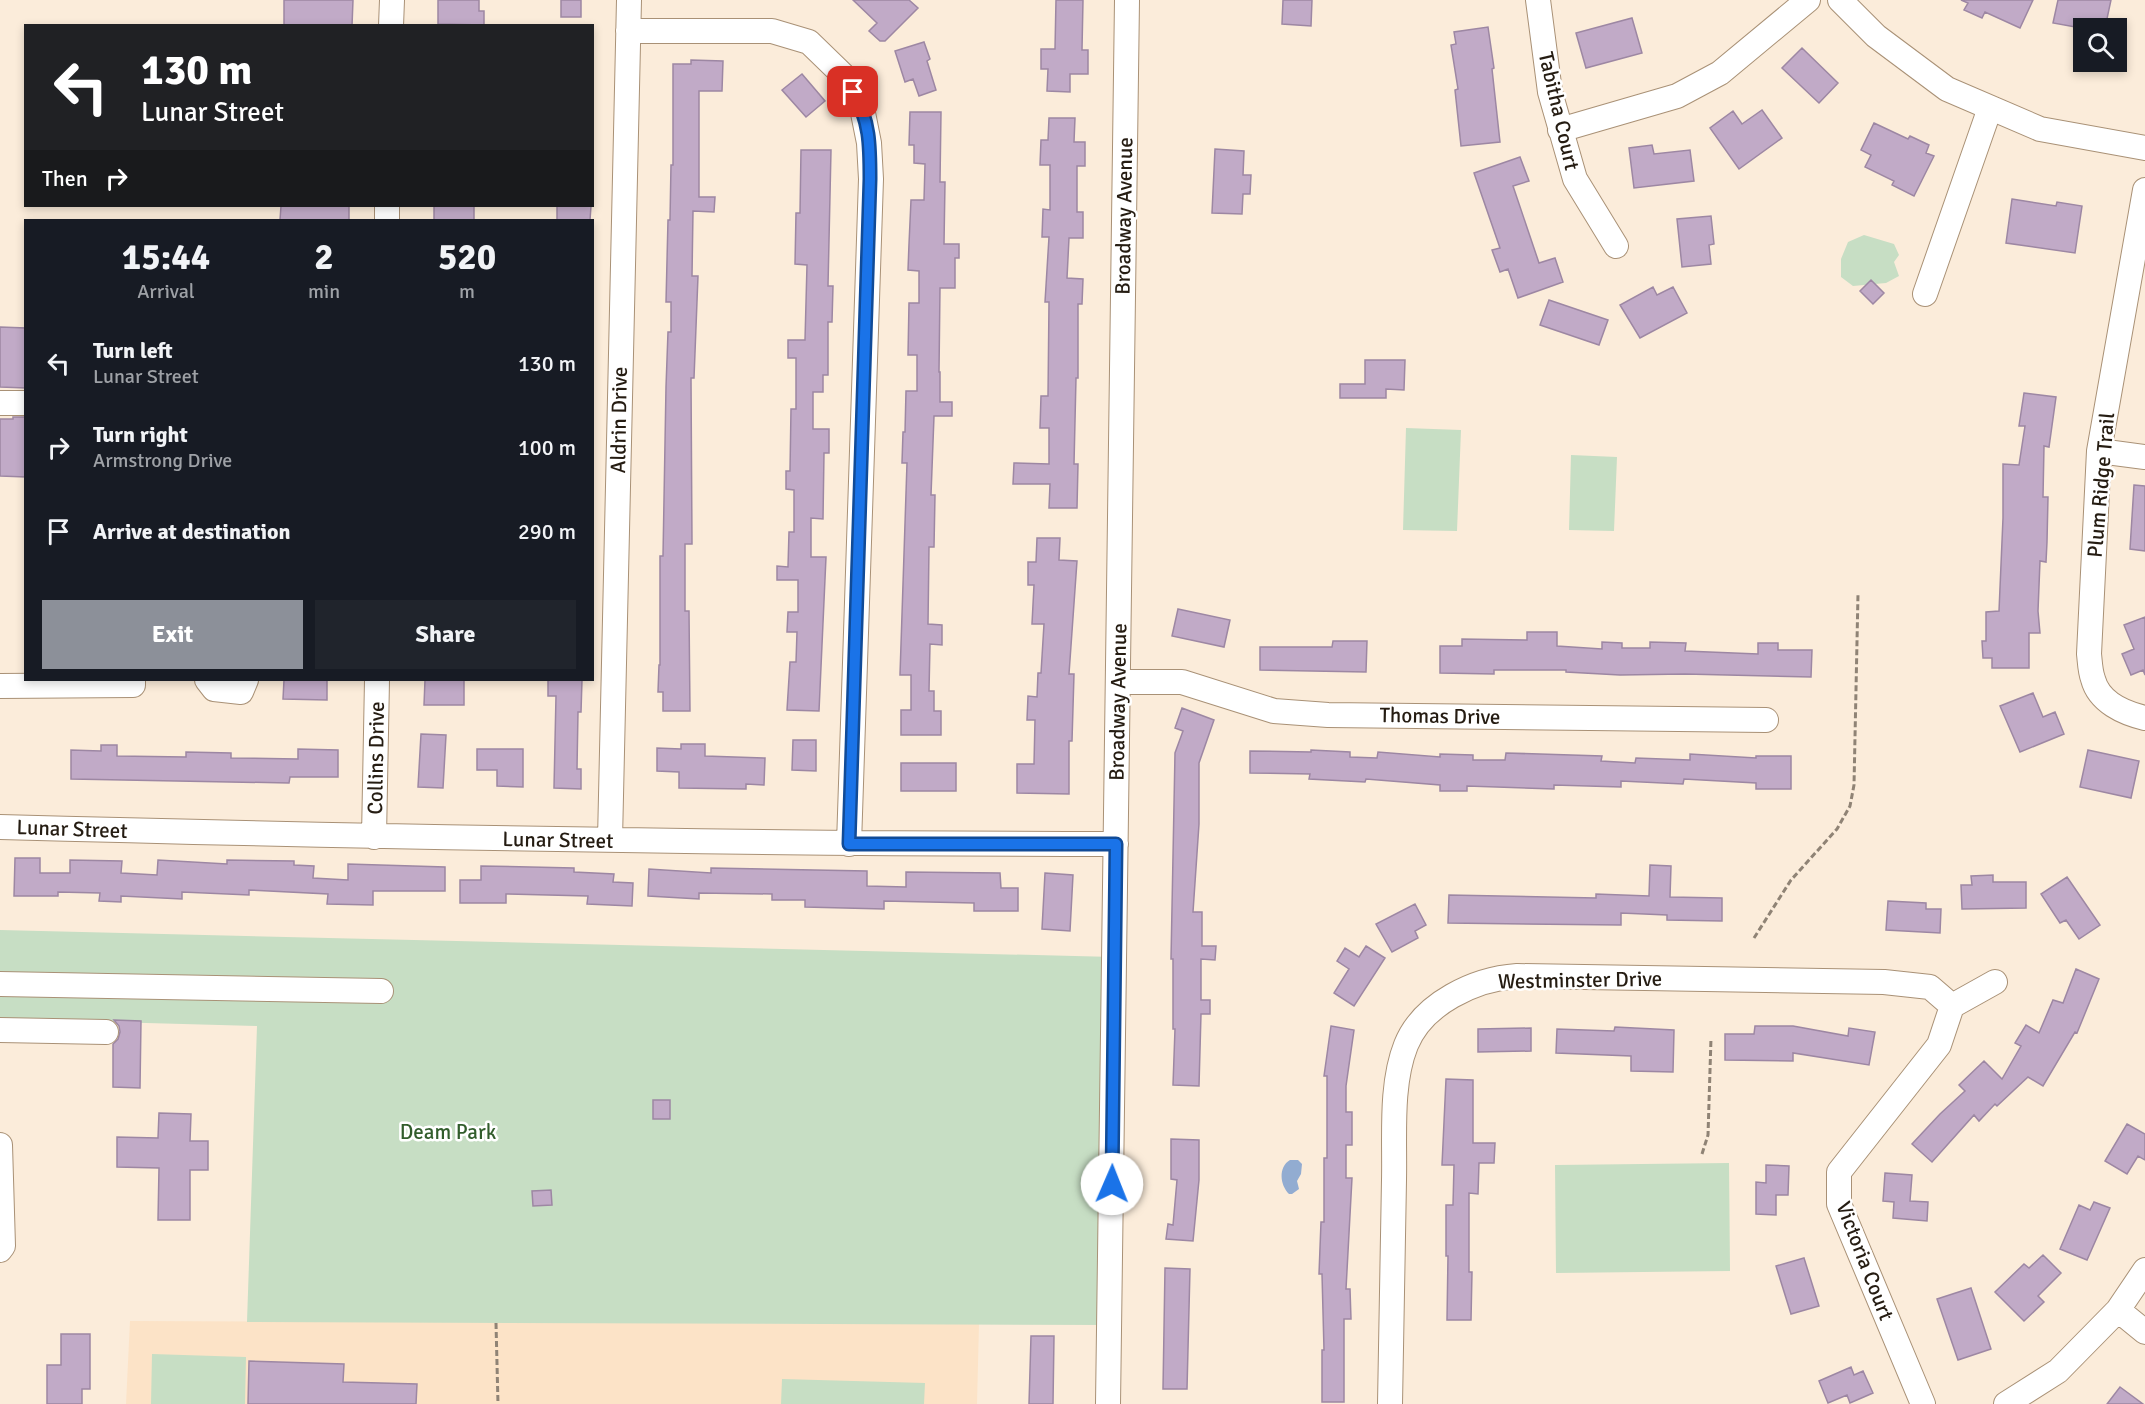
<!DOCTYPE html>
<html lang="en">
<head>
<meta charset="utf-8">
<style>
  :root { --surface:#171b24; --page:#20242c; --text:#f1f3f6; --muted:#9ea1a6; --accent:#8c9099 }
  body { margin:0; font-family:Signika,sans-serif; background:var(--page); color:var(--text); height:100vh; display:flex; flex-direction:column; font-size:22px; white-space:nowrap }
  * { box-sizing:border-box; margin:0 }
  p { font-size:20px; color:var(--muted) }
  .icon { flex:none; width:33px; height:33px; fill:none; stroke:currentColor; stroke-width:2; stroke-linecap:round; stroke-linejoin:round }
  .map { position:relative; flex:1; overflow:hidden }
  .sheet { position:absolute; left:24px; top:219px; width:570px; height:462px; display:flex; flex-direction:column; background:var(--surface); border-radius:0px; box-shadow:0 3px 9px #0003 }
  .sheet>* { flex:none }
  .top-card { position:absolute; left:24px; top:24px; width:570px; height:183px; border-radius:0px; box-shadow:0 3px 9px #0003; background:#202124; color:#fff; overflow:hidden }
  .controls { position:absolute; left:2073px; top:18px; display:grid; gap:12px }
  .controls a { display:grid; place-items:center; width:54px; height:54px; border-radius:0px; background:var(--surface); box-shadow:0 3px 9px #0003; font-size:30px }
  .pin { position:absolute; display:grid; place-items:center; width:51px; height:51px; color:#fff; margin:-26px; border-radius:12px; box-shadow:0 3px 9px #0006 }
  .me { position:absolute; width:66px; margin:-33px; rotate:1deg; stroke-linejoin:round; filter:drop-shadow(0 0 4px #0008) }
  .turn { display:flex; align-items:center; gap:21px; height:126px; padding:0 18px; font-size:27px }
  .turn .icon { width:78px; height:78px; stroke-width:2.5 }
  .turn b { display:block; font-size:42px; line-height:51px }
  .then { display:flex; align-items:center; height:57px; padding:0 18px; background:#0003; gap:12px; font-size:22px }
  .eta { display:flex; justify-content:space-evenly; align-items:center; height:102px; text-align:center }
  .eta b { font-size:36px; font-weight:700; line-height:42px }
  .primary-button { display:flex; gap:12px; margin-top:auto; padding:12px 18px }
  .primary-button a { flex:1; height:69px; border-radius:0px; background:var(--accent); color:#fff; font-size:24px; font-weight:700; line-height:69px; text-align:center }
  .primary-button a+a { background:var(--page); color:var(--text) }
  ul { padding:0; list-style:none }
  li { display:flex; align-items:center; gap:18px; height:84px; padding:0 18px }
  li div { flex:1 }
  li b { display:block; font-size:22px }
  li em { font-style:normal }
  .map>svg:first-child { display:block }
</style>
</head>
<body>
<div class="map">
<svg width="2145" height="1404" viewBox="0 0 2145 1404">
  <rect width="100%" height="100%" fill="#fbecda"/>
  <path fill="#fce3c7" d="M130 1321 979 1324 977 1404H126Z"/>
  <path fill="#c7dec4" d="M1864 235 1894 244 1899 255 1894 262 1899 276 1886 283 1853 286 1841 277V259L1848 242Z
    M1406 428 1461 430 1457 531 1403 530Z
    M1571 455 1617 457 1614 531 1569 530Z
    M0 930 1114 957 1110 1325 247 1322 257 1026 0 1019Z
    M1729 1163 1730 1271 1556 1273 1555 1165Z
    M152 1354 246 1357 245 1404H151Z
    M782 1379 925 1383 924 1404H781Z"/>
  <path fill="#92acd1" d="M1290 1160H1298L1302 1164 1301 1174 1297 1181 1299 1189 1292 1194H1289C1280 1185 1278 1167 1290 1160Z"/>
  <path fill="#c1aac7" stroke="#9d87a3" stroke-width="1.5" d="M284 0H353L352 26H284Z
    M438 0H479V11H484V25L438 24Z
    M561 0H581V17H561Z
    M853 0H909L918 8 885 41H880L869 31 877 23Z
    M1056 0H1083L1082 50H1088V74H1070V92L1047 91 1048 69H1041V49H1055Z
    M1283 0H1312L1311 26 1282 24Z
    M1961 0H2033L2020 28 1985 12 1982 18 1964 10 1968 3Z
    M2058 0H2111L2105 28H2081L2053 23Z
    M1632 18 1642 53 1586 68 1576 33Z
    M1488 27 1494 68 1492 69 1500 142 1461 146 1455 90 1458 89 1451 45 1456 44 1454 32Z
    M924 42 930 59 927 61 936 90 919 96 913 79 905 82 895 51Z
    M1802 48 1838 83 1819 103 1782 68Z
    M691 60 723 61 722 91H699V197H715L714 212 693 211 692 276H698L694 378H691L692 544H685V611H689L690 711H663V692H658L659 665H660V556H663L666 387 668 332H671V302H666L668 220H670L671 165H673V64H691Z
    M802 74 825 101 806 117 782 90Z
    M1762 110 1782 138 1739 169 1710 128 1733 111 1742 124Z
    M910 112H941L940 182H945L944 244H959V258H955V288H940L939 372H940V402H952V416H934L931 495H935L934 547H929L928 624 942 625V645L930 644 929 691H934V711H941V735H901V710H911V675H900L907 463H902L903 432H905L906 391H917V355H908L909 303H919V271L908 270 909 244 911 200H924L925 164 914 163V145H909Z
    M1049 118H1075L1074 142H1085V166H1077V212H1083V238H1069L1067 278 1083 279 1082 304H1078V378H1076L1074 464H1078L1077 508H1049L1050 484H1013L1014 463 1049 464V428H1040L1041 396H1048L1049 302H1045L1049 237H1042L1043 209 1050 210V165H1040L1041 140H1048Z
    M1874 123 1908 139 1910 136 1929 145 1926 153 1934 156 1914 196 1892 185 1894 181 1865 167 1871 155 1861 150Z
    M1652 145 1654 154 1690 150 1694 181 1634 188 1629 148Z
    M1215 149 1244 151 1243 175H1251L1250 194H1243L1242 214 1212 213Z
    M801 150H831L828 286H833L832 322H828V375H823V392H813V429H829V453H824L823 519 811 518V557H826L819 711 787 710 790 662H796L797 632H787L788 612H798V580H777V566L788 567 789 532H794V490L786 489V471H790L791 409H796V358H788V340H805L807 265 795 264 796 213H800Z
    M1520 157 1529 181 1513 186 1539 263 1555 258 1563 282 1518 298 1508 269 1500 272 1492 250 1500 248 1474 173Z
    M2012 199 2056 206 2057 202 2082 206 2075 253 2006 243Z
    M281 206H349V220H280Z
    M434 206H474V220H434Z
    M557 206H591L590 220H557Z
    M1711 216 1714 244 1709 245 1711 264 1682 267 1677 219Z
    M1871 280 1884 293 1873 304 1860 291Z
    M1653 287 1657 295 1673 287 1687 313 1640 338 1620 305Z
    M1549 300 1608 320 1599 345 1540 325Z
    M0 327 26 328V388L0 387Z
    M1365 360H1405L1404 390 1386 389V398H1340V384H1365Z
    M2024 393 2056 397 2049 447 2044 446 2043 497H2048L2047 542 2046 562 2040 561 2038 611 2040 633H2029V668H1992V658H1983L1982 641H1986V612L1999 611 2003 518V464L2019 465 2025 426H2019Z
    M13 417H26V477L0 476V419H13Z
    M2134 485 2145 486V551L2130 549Z
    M1037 538H1060L1059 560 1077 561 1069 674H1074L1072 741H1069V794L1017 793V764H1034L1035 720H1027L1028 696 1037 697 1038 673H1041L1044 624H1032L1034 585H1028V562H1036Z
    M1178 609 1230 620 1224 647 1172 636Z
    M2145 617V675L2143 670 2131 675 2122 654 2134 649 2124 625Z
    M1527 632H1557V646L1602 649V642L1622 643V648H1650V642L1686 643 1685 651 1758 654V643H1778V650H1812L1811 677 1685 674 1620 675 1566 672V670H1494V674L1440 673V646H1462V639L1527 640Z
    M1333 641H1367L1366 672 1260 670V647H1332Z
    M284 680H327V700L283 699Z
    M425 680H464V705H424Z
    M548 680H582L581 712H578L577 769H581V789L554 788 556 696H548Z
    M2033 693 2043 717 2055 712 2064 734 2020 752 2000 706Z
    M1182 708 1214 720 1199 763V824L1193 912H1202V946H1216L1215 960 1201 959V1000H1210V1014H1201L1199 1086 1173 1085 1175 1029H1173V959H1171L1175 753 1183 731 1175 728Z
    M421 734 446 735 443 788 418 787Z
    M793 740H816V771L792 770Z
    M681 744H705V756L765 758 764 785 746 784V789L679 788V772L657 771V748L681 749Z
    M101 745H117V756L186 757V752L231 753V758L298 759V749L338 750V777H290L289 783 71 779V750L101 751Z
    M477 749H523V787L497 786V770H477Z
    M1311 750 1350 752V757L1377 758 1378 752 1440 757V754L1473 755V760H1505L1506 753 1602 756 1601 761 1635 763 1636 758 1690 760V754L1756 758V756H1791V789H1756V783L1684 779 1683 784 1621 781V787L1554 785V789L1467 786V791H1440V785L1366 779 1365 782 1309 779 1310 774 1250 773V751L1311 752Z
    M2088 750 2139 761 2131 798 2080 787Z
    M901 763H956V791H901Z
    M15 858H40V873H70V860L122 861 121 873 157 875 158 860 227 864V860L294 861V865L314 866 313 878 348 880V864L445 867V891H373V905L327 904 328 894 249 890V895L182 892V899L121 896V902L99 901 100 893 58 892V896H14Z
    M1650 865 1671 866 1670 897 1722 898V921L1667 920V915L1621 913V925L1448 923 1449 895 1596 898V894L1649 896Z
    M481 866 574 868V872L614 874 613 882 633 883 632 906 587 904 588 896 506 894V903H460V880H481Z
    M711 868 867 871V886L906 887V872L1000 873 1001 888H1018V911H974V903L884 901V909L805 907V900H772V894L699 893V899L648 896 649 869 711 873Z
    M1045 873 1073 875 1070 931 1042 929Z
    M1993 875V882H2026V908L1962 909 1961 885H1972L1971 876Z
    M2067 877 2100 925 2079 939 2066 920 2060 923 2041 894Z
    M1888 901 1926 903V909H1941L1940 933 1886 930Z
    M1415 904 1426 925 1415 931 1418 938 1392 952 1376 924Z
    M1366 946 1385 958 1354 1006 1334 993 1349 969 1337 961 1345 948 1359 957Z
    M2076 969 2099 979 2077 1033 2075 1032 2043 1086 2028 1077 1997 1106 1995 1104 1979 1121 1974 1115 1932 1162 1912 1144 1940 1114 1965 1091 1959 1085 1984 1061 2002 1079 2021 1046 2015 1043 2026 1025 2039 1033 2053 1000 2063 1003Z
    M114 1020 141 1021 140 1088 113 1087V1044L118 1039 120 1032 119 1026Z
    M1331 1026 1354 1030 1346 1086V1112H1352V1145H1346V1178H1352L1346 1289H1350L1351 1319H1344V1402H1322V1350H1324L1322 1274H1319L1321 1222H1324V1158H1327V1076H1324Z
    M1755 1026H1793L1848 1036 1849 1028 1875 1032 1869 1065 1793 1053V1061L1725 1060V1034H1754Z
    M1615 1027 1674 1030 1673 1072 1631 1071V1056L1556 1053 1557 1029 1614 1031Z
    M1531 1028V1051L1478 1052V1029Z
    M1446 1079 1473 1080V1143H1495L1494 1163H1479L1478 1194 1469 1193V1272H1472L1471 1320H1447L1448 1256H1446V1205H1453L1454 1165H1442Z
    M653 1100H670V1119H653Z
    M159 1113 191 1114 190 1141H208V1170H190V1220H158L159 1168 117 1167V1137L158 1138Z
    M2127 1124 2145 1134V1160L2138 1156 2127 1174 2105 1161Z
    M1171 1139 1199 1140V1180L1193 1241 1166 1239 1168 1224 1173 1225 1177 1180 1171 1179Z
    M1766 1165 1789 1166 1788 1195H1776V1215L1756 1214V1182L1766 1183Z
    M1885 1173 1912 1175 1910 1201 1928 1202 1927 1221 1893 1218 1894 1202 1883 1201Z
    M551 1190 552 1205 533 1206 532 1191Z
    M2094 1202 2110 1208 2087 1260 2060 1249 2079 1205 2090 1210Z
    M2043 1255 2061 1273 2038 1296 2044 1302 2024 1321 1995 1292 2024 1264 2029 1268Z
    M1804 1258 1819 1306 1791 1314 1776 1266Z
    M1165 1268 1190 1269 1187 1389H1163Z
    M1971 1288 1991 1349 1958 1360 1937 1299Z
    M61 1334H90V1389H82V1404H47V1365H61Z
    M1031 1336H1054L1053 1404H1029Z
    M249 1361 344 1364 343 1382 417 1384 416 1404H248Z
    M1851 1367 1854 1375 1863 1371 1873 1393 1850 1403 1847 1395 1828 1403 1819 1381Z
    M2120 1387 2143 1404H2107Z"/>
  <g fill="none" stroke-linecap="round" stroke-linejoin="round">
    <defs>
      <path id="minor" d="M1538 0 1550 92 1575 179 1616 246
        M1840 0 1876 36 1947 89 2040 129 2145 148
        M391 26 392 0
        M628 31H772L809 42 843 75 862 108 869 143 871 179 849 844
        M1560 130 1677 96 1720 73 1808 0
        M2145 190 2099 451 2089 654C2090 662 2090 671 2093 679 2099 702 2124 713 2145 718
        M387 220V206
        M1925 294 1990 108
        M1 403H26
        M2099 451 2145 457
        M207 680 214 689 241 692 246 680
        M1119 682H1182L1274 711 1328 715 1766 720
        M0 686 133 685V680
        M0 827C372 837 744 844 1116 844
        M374 837 377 680
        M610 840 629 0
        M0 984 381 991
        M1952 1006 1995 982
        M0 1030 106 1032
        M0 1145 3 1246 0 1250
        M2118 1310 2145 1332
        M1108 1404C1117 936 1118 468 1127 0
        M1390 1404C1391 1329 1393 1255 1394 1180 1395 1137 1390 1085 1406 1045 1423 1003 1475 979 1517 976L1884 982 1930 987 1952 1006
        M1923 1404 1839 1204V1172L1939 1045 1952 1006
        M2006 1404 2058 1371 2118 1310 2145 1270"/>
    </defs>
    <use href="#minor" stroke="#a99176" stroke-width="26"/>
    <path stroke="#8f8375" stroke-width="3" stroke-dasharray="6 3" stroke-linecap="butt" d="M1754 938 1791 880 1837 829 1850 806 1854 785 1858 594
      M1702 1154 1708 1135 1711 1038
      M496 1323 498 1404"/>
    <use href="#minor" stroke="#fff" stroke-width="24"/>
  </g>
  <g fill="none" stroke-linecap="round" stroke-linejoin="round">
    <defs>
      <path id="route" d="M853 92C870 120 870 146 870 179L849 844H1116L1112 1184"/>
    </defs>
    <use href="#route" stroke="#114b97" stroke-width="15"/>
    <use href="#route" stroke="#1a73e8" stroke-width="10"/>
  </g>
  <g text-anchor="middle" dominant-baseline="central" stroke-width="5" stroke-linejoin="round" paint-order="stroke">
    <g font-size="21" fill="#251c12" stroke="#fff">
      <text transform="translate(1559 111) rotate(77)">Tabitha Court</text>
      <text transform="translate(1124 216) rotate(-89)">Broadway Avenue</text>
      <text transform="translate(619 420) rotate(-89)">Aldrin Drive</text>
      <text transform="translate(2101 485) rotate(-85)">Plum Ridge Trail</text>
      <text transform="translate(1118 702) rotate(-89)">Broadway Avenue</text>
      <text transform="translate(1440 716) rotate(1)">Thomas Drive</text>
      <text transform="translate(376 758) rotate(-89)">Collins Drive</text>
      <text transform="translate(72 829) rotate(2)">Lunar Street</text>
      <text transform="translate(558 840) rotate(1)">Lunar Street</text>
      <text transform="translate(1580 980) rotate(-1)">Westminster Drive</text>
      <text transform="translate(1865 1261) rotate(69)">Victoria Court</text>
    </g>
    <g font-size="21" fill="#325d2c" stroke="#fff">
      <text x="448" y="1132">Deam Park</text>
    </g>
  </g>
</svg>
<div class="controls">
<a><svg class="icon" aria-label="search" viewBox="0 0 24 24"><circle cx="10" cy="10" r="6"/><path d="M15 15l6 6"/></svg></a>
</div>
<div class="pin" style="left:853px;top:92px;background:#d93025"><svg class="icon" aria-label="arrive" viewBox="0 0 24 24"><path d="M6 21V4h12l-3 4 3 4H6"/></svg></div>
<svg class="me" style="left:1112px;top:1184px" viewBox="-20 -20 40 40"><circle r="19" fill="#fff"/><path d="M0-13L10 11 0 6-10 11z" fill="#1a73e8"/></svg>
<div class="top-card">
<div class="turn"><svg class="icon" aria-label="left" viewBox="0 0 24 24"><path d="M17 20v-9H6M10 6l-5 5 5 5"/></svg><div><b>130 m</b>Lunar Street</div></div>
<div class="then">Then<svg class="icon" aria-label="right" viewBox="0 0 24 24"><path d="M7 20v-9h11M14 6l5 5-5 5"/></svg></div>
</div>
<section class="sheet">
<div class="eta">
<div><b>15:44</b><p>Arrival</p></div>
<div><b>2</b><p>min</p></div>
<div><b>520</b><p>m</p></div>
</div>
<ul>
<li><svg class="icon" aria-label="left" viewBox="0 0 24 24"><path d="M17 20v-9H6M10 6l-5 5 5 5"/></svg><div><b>Turn left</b><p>Lunar Street</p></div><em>130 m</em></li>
<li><svg class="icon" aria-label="right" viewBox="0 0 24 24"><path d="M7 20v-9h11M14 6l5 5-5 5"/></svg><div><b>Turn right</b><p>Armstrong Drive</p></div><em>100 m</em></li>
<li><svg class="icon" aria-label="arrive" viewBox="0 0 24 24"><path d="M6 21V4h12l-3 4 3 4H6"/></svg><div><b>Arrive at destination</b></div><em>290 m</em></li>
</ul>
<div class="primary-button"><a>Exit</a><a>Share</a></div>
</section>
</div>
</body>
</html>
